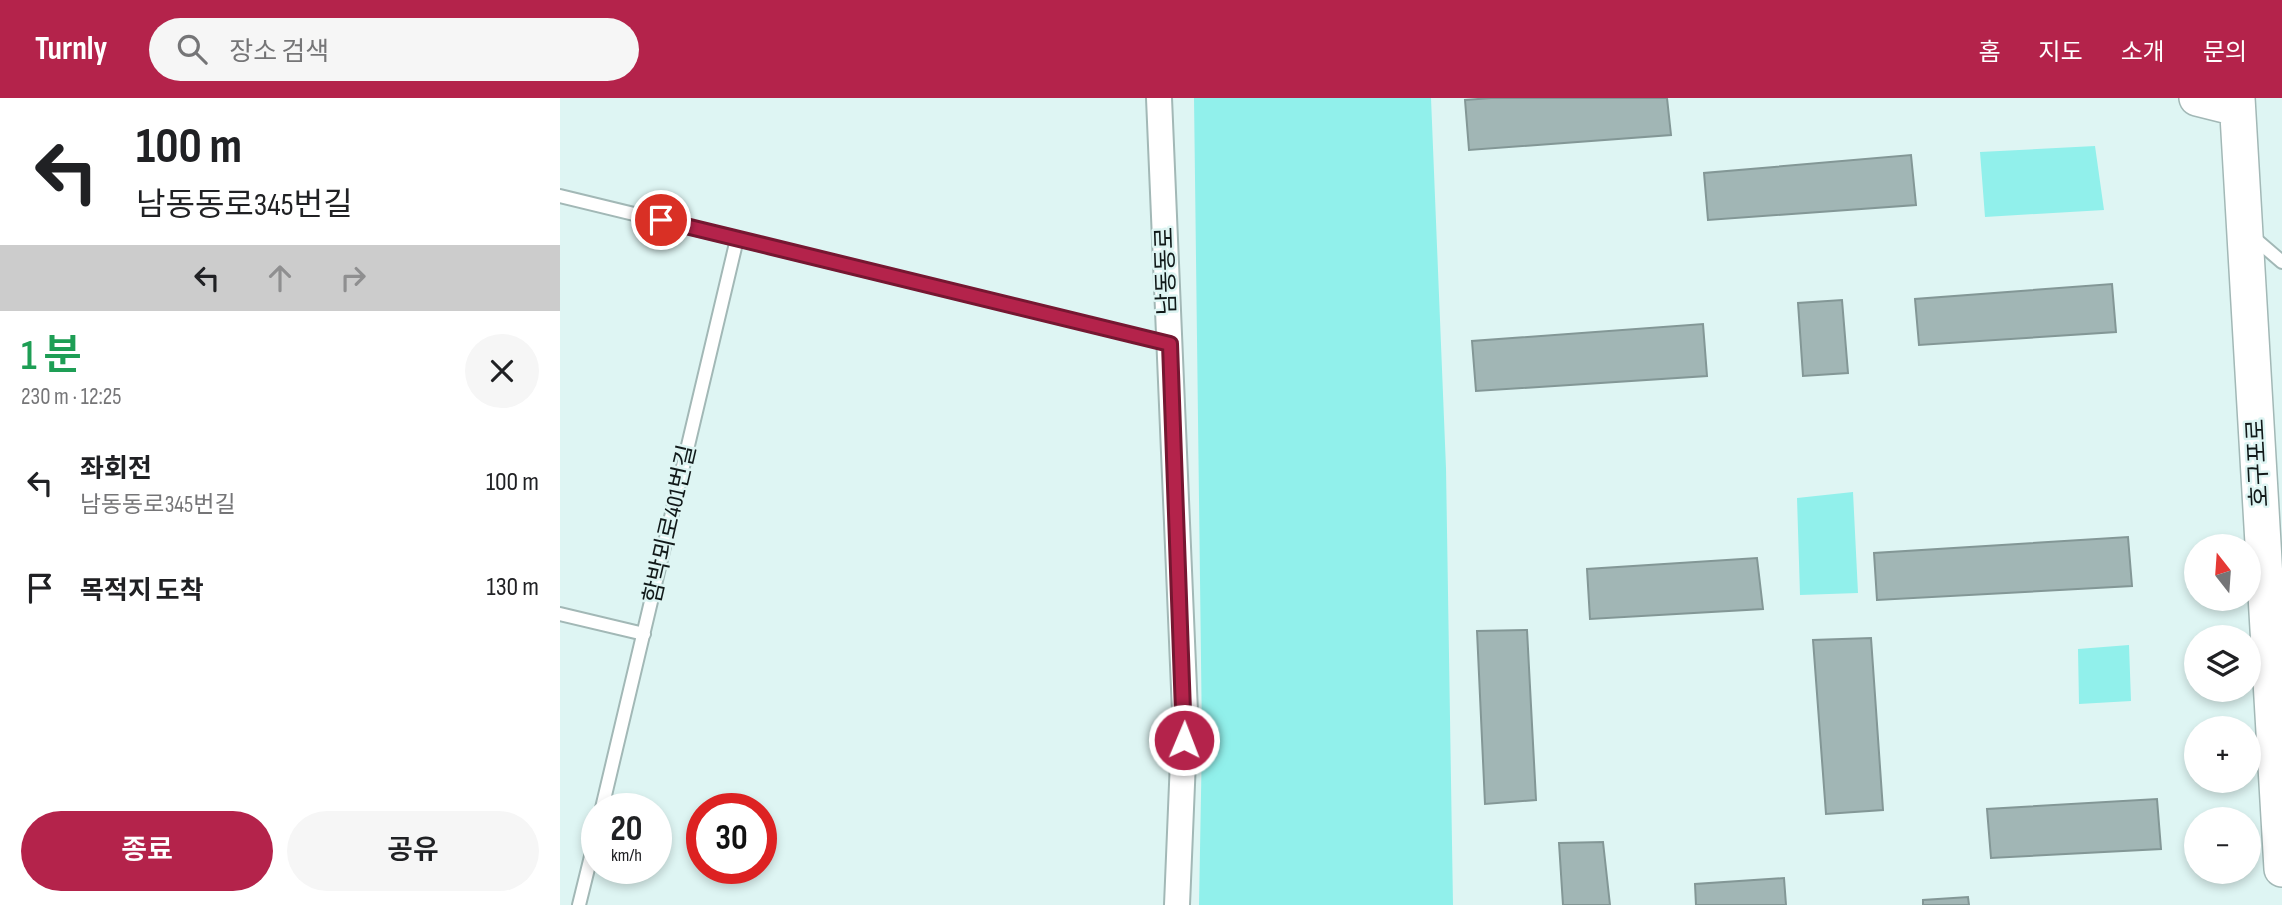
<!DOCTYPE html>
<html lang="ko">
<head>
<meta charset="utf-8">
<style>
  :root { --surface:#fff; --page:#f6f6f6; --text:#202124; --muted:#757577; --accent:#b4234b }
  body { margin:0; font-family:"Sofia Sans Condensed","Noto Sans KR",sans-serif; background:var(--page); color:var(--text); height:100vh; display:flex; flex-direction:column; font-size:26px; white-space:nowrap }
  * { box-sizing:border-box; margin:0 }
  p { font-size:23px; color:var(--muted) }
  .icon { flex:none; width:38px; height:38px; fill:none; stroke:currentColor; stroke-width:2; stroke-linecap:round; stroke-linejoin:round }
  .map { position:relative; flex:1; overflow:hidden }
  .panel { display:flex; flex-direction:column; background:var(--surface); width:560px }
  .panel>* { flex:none }
  .top-card { background:#fff; color:var(--text); overflow:hidden }
  .needle { width:46px; rotate:343deg }
  .fabs { position:absolute; left:1624px; top:436px; display:grid; gap:14px }
  .fabs a { display:grid; place-items:center; width:77px; height:77px; border-radius:50%; background:var(--surface); box-shadow:0 4px 10px #0003; font-size:35px }
  .speed { position:absolute; left:21px; top:695px; display:flex; gap:14px; font-size:35px; font-weight:700; text-align:center }
  .speed>* { display:grid; place-content:center; width:91px; height:91px; border-radius:50%; background:var(--surface); box-shadow:0 4px 10px #0003; line-height:1 }
  .speed small { font-size:18px; font-weight:400 }
  .speed .limit { border:10px solid #d22; background:#fff; color:#111 }
  .pin { position:absolute; display:grid; place-items:center; width:60px; height:60px; color:#fff; margin:-30px; border:4px solid #fff; border-radius:50%; box-shadow:0 2px 7px #0007 }
  .me { position:absolute; width:77px; margin:-38px; rotate:1deg; stroke-linejoin:round; filter:drop-shadow(0 0 5px #0008) }
  .turn { display:flex; align-items:center; gap:24px; height:147px; padding:0 21px; font-size:32px }
  .turn .icon { width:91px; height:91px; stroke-width:2.5 }
  .turn b { display:block; font-size:49px; line-height:60px }
  .lanes { display:flex; align-items:center; height:66px; padding:0 21px; background:#0003; justify-content:center; gap:35px; direction:ltr }
  .lanes .off { opacity:.35 }
  .round { display:grid; place-items:center; flex:none; width:74px; height:74px; border-radius:37px; background:var(--page) }
  .summary { display:flex; align-items:center; justify-content:space-between; height:119px; padding:0 21px }
  h1 { font-size:42px; font-weight:600; line-height:52px; color:#1e9e55 }
  .primary-button { display:flex; gap:14px; margin-top:auto; padding:14px 21px }
  .primary-button a { flex:1; height:80px; border-radius:42px; background:var(--accent); color:#fff; font-size:28px; font-weight:600; line-height:80px; text-align:center }
  .primary-button a+a { background:var(--page); color:var(--text) }
  ul { padding:0; list-style:none }
  li { display:flex; align-items:center; gap:21px; height:105px; padding:0 21px }
  li div { flex:1 }
  li b { display:block; font-size:26px }
  li em { font-style:normal }
  header { display:flex; align-items:center; gap:42px; box-sizing:border-box; height:98px; padding:0 35px; background:var(--accent); color:#fff }
  header strong { font-size:33px }
  nav { display:flex; gap:38px; margin-inline-start:auto; font-size:24px }
  .search { width:490px; height:63px; background:var(--page); display:flex; align-items:center; gap:18px; box-sizing:border-box; padding:0 24px; border-radius:38px; color:var(--muted); font-size:26px }
  main { display:flex; flex:1; min-height:0 }
  .map>svg:first-child { display:block }
</style>
</head>
<body>
<header>
<strong>Turnly</strong>
<div class="search"><svg class="icon" aria-label="search" viewBox="0 0 24 24"><circle cx="10" cy="10" r="6"/><path d="M15 15l6 6"/></svg>장소 검색</div>
<nav><a>홈</a><a>지도</a><a>소개</a><a>문의</a></nav>
</header>
<main>
<section class="panel">
<div class="top-card">
<div class="turn"><svg class="icon" aria-label="left" viewBox="0 0 24 24"><path d="M17 20v-9H6M10 6l-5 5 5 5"/></svg><div><b>100 m</b>남동동로345번길</div></div>
<div class="lanes"><svg class="icon" aria-label="left" viewBox="0 0 24 24"><path d="M17 20v-9H6M10 6l-5 5 5 5"/></svg><svg class="icon off" aria-label="ahead" viewBox="0 0 24 24"><path d="M12 20V5M6 11l6-6 6 6"/></svg><svg class="icon off" aria-label="right" viewBox="0 0 24 24"><path d="M7 20v-9h11M14 6l5 5-5 5"/></svg></div>
</div>
<div class="summary"><div><h1>1 분</h1><p>230 m · 12:25</p></div><a class="round"><svg class="icon" aria-label="close" viewBox="0 0 24 24"><path d="M6 6l12 12M18 6L6 18"/></svg></a></div>
<ul>
<li><svg class="icon" aria-label="left" viewBox="0 0 24 24"><path d="M17 20v-9H6M10 6l-5 5 5 5"/></svg><div><b>좌회전</b><p>남동동로345번길</p></div><em>100 m</em></li>
<li><svg class="icon" aria-label="arrive" viewBox="0 0 24 24"><path d="M6 21V4h12l-3 4 3 4H6"/></svg><div><b>목적지 도착</b></div><em>130 m</em></li>
</ul>
<div class="primary-button"><a>종료</a><a>공유</a></div>
</section>
<div class="map">
<svg width="1722" height="807" viewBox="0 0 1722 807">
  <rect width="100%" height="100%" fill="#def5f3"/>
  <path fill="#91f0eb" d="M634 0H871L886 370 893 807H639L642 642Z
    M1535 48 1544 112 1425 119 1420 54Z
    M1293 394 1298 495 1240 497 1237 400Z
    M1569 547 1571 603 1519 606 1518 551Z"/>
  <path fill="#a1b6b5" stroke="#839796" stroke-width="2" d="M931 0H1107L1111 37 909 52 905 2Z
    M1351 57 1356 107 1148 122 1144 75Z
    M1552 186 1556 234 1359 247 1355 201Z
    M1282 202 1288 275 1243 278 1238 205Z
    M1143 226 1147 278 916 293 912 243Z
    M1568 439 1572 488 1317 502 1314 455Z
    M1197 460 1203 511 1030 521 1027 471Z
    M967 532 976 702 925 706 917 533Z
    M1311 540 1323 712 1266 716 1253 542Z
    M1597 701 1601 751 1431 760 1427 711Z
    M1043 744 1050 807H1003L999 745Z
    M1224 780 1226 807H1136L1135 786Z
    M1408 799 1409 807H1363V802Z"/>
  <g fill="none" stroke-linecap="round" stroke-linejoin="round">
    <defs>
      <path id="lane" d="M0 98 609 246
        M1693 139 1722 164
        M0 516 84 536
        M42 710 177 141
        M19 807 37 734"/>
      <path id="street" d="M599 0 625 614 617 807"/>
      <path id="secondary" d="M1637 0 1677 10
        M1677 0 1722 771"/>
    </defs>
    <use href="#lane" stroke="#a2b8b6" stroke-width="16"/>
    <use href="#street" stroke="#a2b8b6" stroke-width="28"/>
    <use href="#secondary" stroke="#a2b8b6" stroke-width="38"/>
    <use href="#lane" stroke="#fff" stroke-width="12"/>
    <use href="#street" stroke="#fff" stroke-width="24"/>
    <use href="#secondary" stroke="#fff" stroke-width="35"/>
  </g>
  <g fill="none" stroke-linecap="round" stroke-linejoin="round">
    <defs>
      <path id="route" d="M101 122 610 246 624 642"/>
    </defs>
    <use href="#route" stroke="#751731" stroke-width="18"/>
    <use href="#route" stroke="#b4234b" stroke-width="12"/>
  </g>
  <g text-anchor="middle" dominant-baseline="central" stroke-width="5" stroke-linejoin="round" paint-order="stroke">
    <g font-size="24" fill="#111919" stroke="#def5f3">
      <text transform="translate(606 173) rotate(-92)">남동동로</text>
      <text transform="translate(1698 365) rotate(-93)">호구포로</text>
      <text transform="translate(110 426) rotate(-77)">함박뫼로401번길</text>
    </g>
  </g>
</svg>
<div class="fabs">
<a><svg class="needle" viewBox="-14 -14 28 28"><path d="M0-13l5 13h-10z" fill="#e53935"/><path d="M0 13l5-13h-10z" fill="#757577"/></svg></a>
<a><svg class="icon" aria-label="layers" viewBox="0 0 24 24"><path d="M12 4l9 5-9 5-9-5zM3 14l9 5 9-5"/></svg></a>
<a>+</a>
<a>−</a>
</div>
<div class="speed"><div>20<small>km/h</small></div><div class="limit">30</div></div>
<div class="pin" style="left:101px;top:122px;background:#d93025"><svg class="icon" aria-label="arrive" viewBox="0 0 24 24"><path d="M6 21V4h12l-3 4 3 4H6"/></svg></div>
<svg class="me" style="left:624px;top:642px" viewBox="-20 -20 40 40"><circle r="17" fill="#b4234b" stroke="#fff" stroke-width="3"/><path d="M0-11L8 9 0 5-8 9z" fill="#fff"/></svg>
</div>
</main>
</body>
</html>
